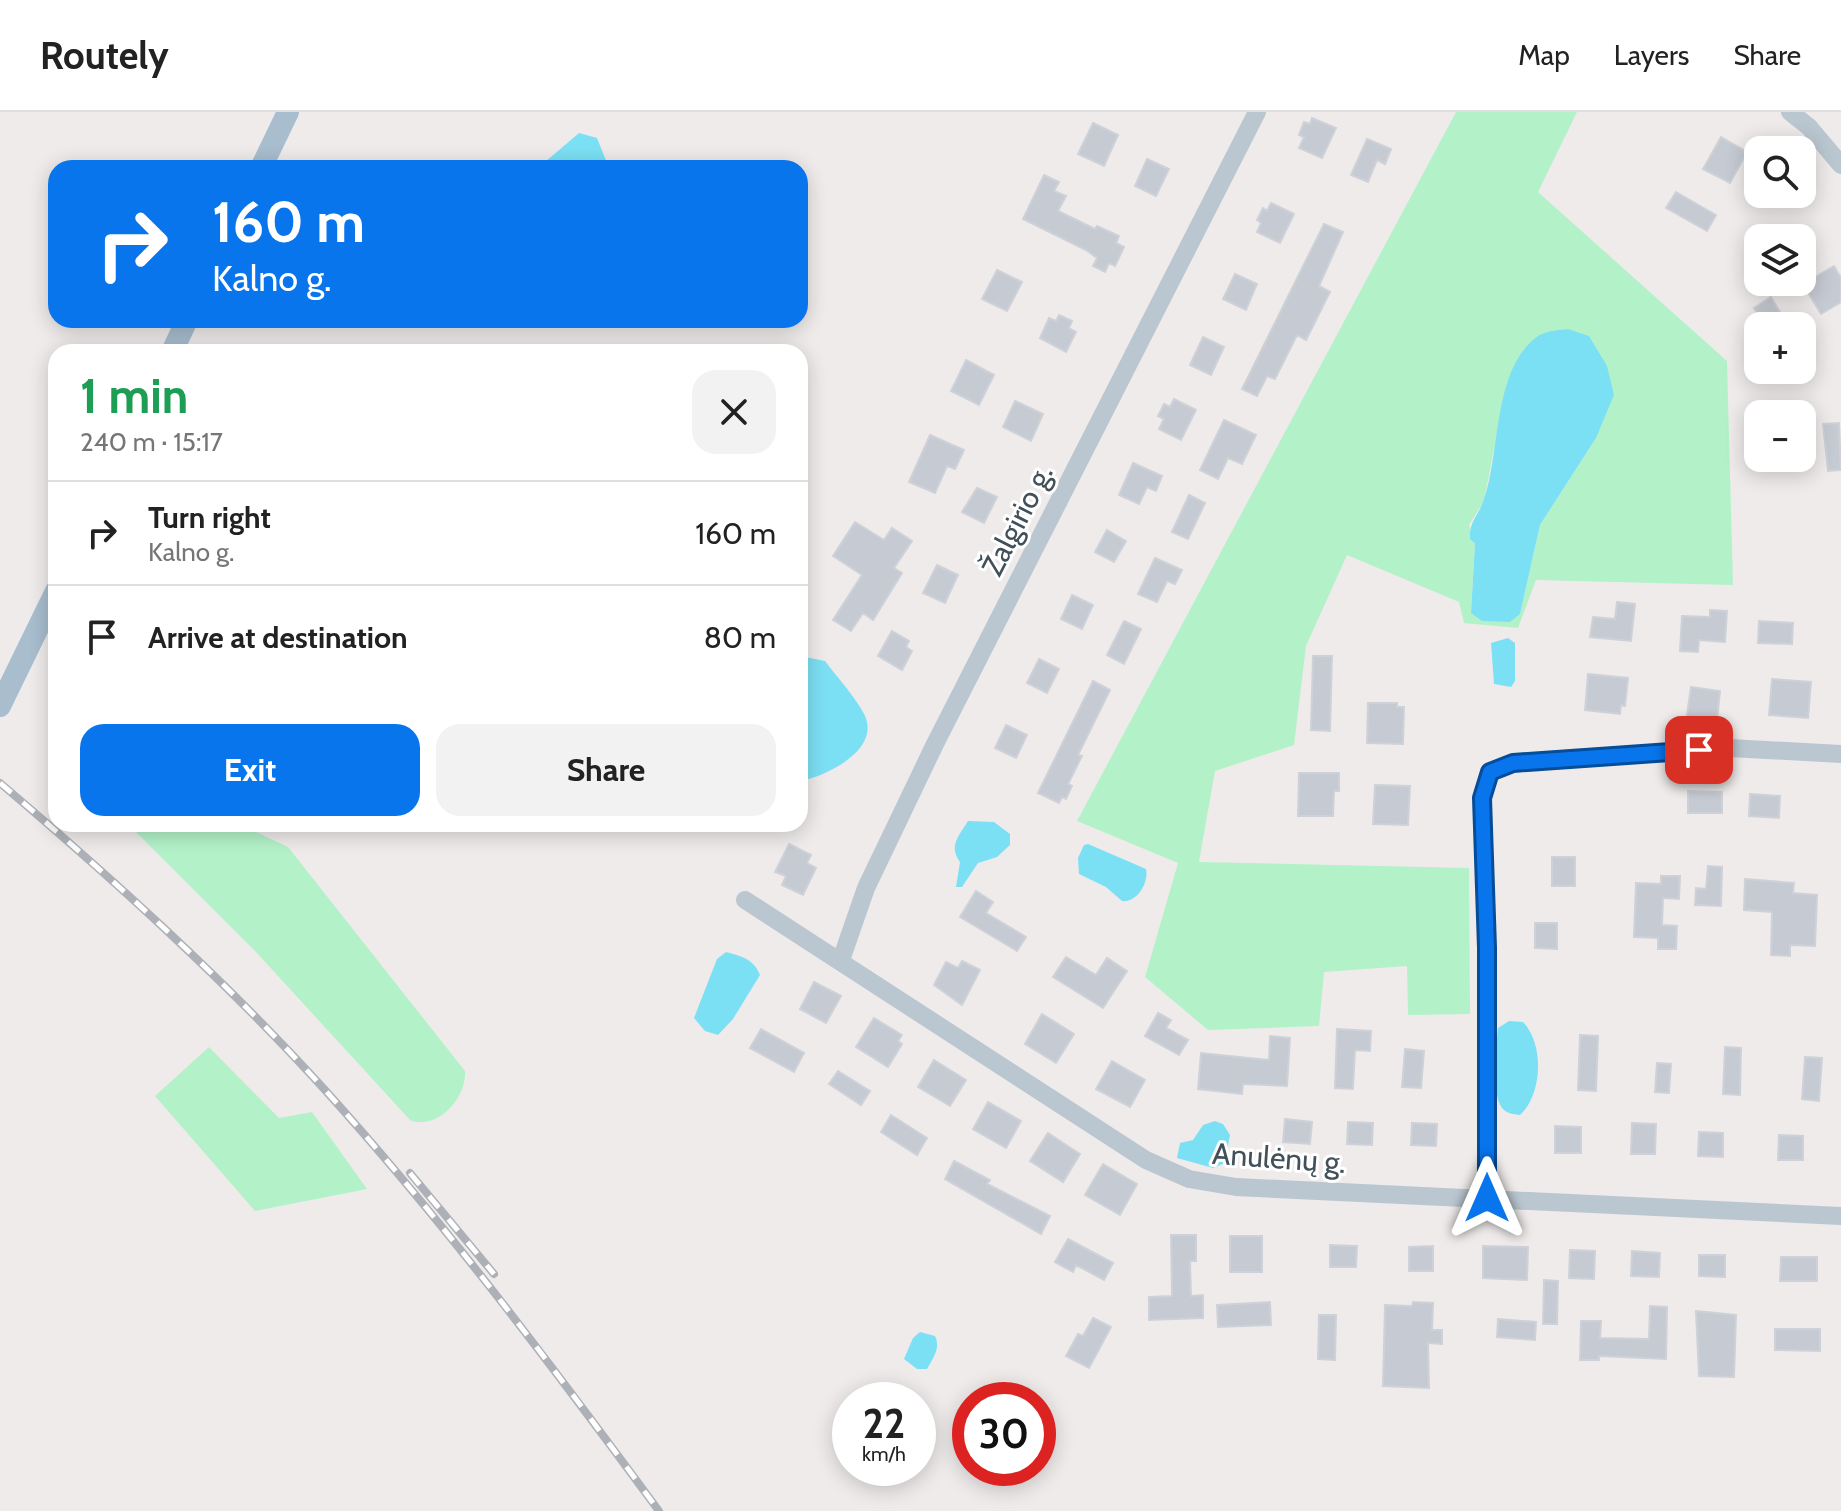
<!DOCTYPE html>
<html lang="en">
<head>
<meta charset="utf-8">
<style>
  :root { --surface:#fff; --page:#f2f2f2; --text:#222; --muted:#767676; --line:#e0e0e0; --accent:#0875ec }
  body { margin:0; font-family:Cabin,sans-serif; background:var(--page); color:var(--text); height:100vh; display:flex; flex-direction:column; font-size:30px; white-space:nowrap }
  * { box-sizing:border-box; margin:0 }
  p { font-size:26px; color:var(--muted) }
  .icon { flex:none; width:44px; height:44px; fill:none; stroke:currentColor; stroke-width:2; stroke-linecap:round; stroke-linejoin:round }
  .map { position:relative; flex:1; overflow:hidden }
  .drawer { position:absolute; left:48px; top:232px; width:760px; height:488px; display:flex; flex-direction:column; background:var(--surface); border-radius:24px; box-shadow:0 4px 20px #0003 }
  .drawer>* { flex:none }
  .top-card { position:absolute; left:48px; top:48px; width:760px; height:168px; border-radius:24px; box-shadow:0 4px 20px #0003; background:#0875ec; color:#fff; overflow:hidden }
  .controls { position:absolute; left:1744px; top:24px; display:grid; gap:16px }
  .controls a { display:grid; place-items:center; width:72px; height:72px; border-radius:16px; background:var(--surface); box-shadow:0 4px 20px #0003; font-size:40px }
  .speed { position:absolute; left:832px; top:1270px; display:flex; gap:16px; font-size:40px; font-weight:700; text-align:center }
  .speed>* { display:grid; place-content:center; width:104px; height:104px; border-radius:50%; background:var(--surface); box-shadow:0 4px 20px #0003; line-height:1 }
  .speed small { font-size:20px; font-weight:400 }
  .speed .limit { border:12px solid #d22; background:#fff; color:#111 }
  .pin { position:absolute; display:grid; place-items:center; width:68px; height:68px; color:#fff; margin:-34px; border-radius:16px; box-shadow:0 4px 12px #0006 }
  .me { position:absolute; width:88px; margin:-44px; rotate:0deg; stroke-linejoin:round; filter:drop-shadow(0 0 6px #0008) }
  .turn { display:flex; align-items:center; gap:28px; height:168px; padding:0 32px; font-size:36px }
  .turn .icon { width:104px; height:104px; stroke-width:2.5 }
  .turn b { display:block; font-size:56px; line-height:68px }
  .round { display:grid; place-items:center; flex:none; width:84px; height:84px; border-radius:24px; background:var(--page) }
  .summary { display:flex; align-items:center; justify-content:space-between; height:136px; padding:0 32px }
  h1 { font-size:48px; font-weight:700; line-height:60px; color:#1e9e55 }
  .cta { display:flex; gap:16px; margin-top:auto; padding:16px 32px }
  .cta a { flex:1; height:92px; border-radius:24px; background:var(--accent); color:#fff; font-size:32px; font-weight:700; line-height:92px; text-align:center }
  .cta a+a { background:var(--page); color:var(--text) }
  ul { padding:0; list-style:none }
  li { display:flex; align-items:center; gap:24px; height:104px; padding:0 32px; border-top:2px solid var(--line) }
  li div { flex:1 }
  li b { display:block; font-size:30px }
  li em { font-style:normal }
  header { display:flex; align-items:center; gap:48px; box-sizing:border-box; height:112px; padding:0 40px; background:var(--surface); border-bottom:2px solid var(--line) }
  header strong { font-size:38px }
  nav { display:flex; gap:44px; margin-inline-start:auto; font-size:28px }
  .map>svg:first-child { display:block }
</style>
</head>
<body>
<header>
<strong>Routely</strong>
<nav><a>Map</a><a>Layers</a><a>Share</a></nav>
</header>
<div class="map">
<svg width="1841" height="1399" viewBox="0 0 1841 1399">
  <rect width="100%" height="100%" fill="#efebeb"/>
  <path fill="#b3f2c9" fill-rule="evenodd" d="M1456 0H1577L1538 80 1727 249 1733 473 1536 468 1518 516 1464 511 1459 490 1347 443 1306 534 1294 633 1215 659 1199 750 1469 756 1470 902 1408 903 1407 854 1324 860 1319 914 1208 918 1145 865 1178 751 1077 709ZM1528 234 1596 326 1540 413 1520 502 1471 501 1475 430 1469 413 1484 389 1507 270Z
    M128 712H239L288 735 465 959C467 987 436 1019 410 1008L255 839Z
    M209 935 279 1006 312 1000 367 1077 255 1099 155 984Z"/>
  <path fill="#7ce0f4" d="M579 21 597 26 609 56H538Z
    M1568 217 1589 224 1607 254 1614 283 1596 326 1540 413 1520 502 1510 510 1482 509 1471 501 1475 431 1470 427C1469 409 1479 403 1484 387 1501 339 1492 257 1538 224 1546 219 1559 218 1568 217Z
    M1508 526 1515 531V569L1511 575 1494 572 1491 531Z
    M800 544 825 549C837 565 853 582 863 600 884 636 828 664 800 669Z
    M968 709 994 710 1010 722V733L997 745 978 751 962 775H956L960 750C948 734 959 724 968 709Z
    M1088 732 1146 757C1149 771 1137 791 1122 789L1106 775 1079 762 1078 746 1084 733Z
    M726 840C741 844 754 847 760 863L733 907 718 923 705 919 694 906 717 847Z
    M1509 909 1523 910C1545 933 1542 983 1520 1003 1513 1002 1507 1002 1502 996 1491 982 1496 934 1498 916Z
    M1215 1009 1223 1012 1230 1023 1225 1051 1213 1056 1177 1046 1180 1031 1193 1028 1203 1013Z
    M920 1220 935 1224C941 1236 933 1246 927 1257H917L904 1247 913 1226Z"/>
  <path fill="#c6cad2" stroke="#ced2d8" stroke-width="2" d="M1312 6 1336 16 1322 46 1299 36 1304 25 1299 23 1304 10 1310 12Z
    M1093 11 1118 23 1104 54 1078 42Z
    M1721 25 1747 40 1730 71 1703 57Z
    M1367 27 1391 37 1385 52 1377 48 1368 70 1351 63Z
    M1147 47 1169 57 1156 84 1135 74Z
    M1044 63 1059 70 1054 79 1066 84 1058 99 1095 117 1097 114 1119 124 1116 131 1124 135 1115 154 1109 151 1105 160 1093 154 1097 146 1086 138 1023 107Z
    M1676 80 1716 103 1707 119 1666 96Z
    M1271 91 1294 102 1280 131 1257 120 1261 111 1257 108 1263 96 1267 99Z
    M1324 112 1343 120 1319 174 1330 180 1306 228 1297 223 1275 267 1267 264 1257 284 1242 277Z
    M1834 154 1841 166V190L1821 202 1803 172Z
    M997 158 1022 170 1007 199 982 187Z
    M1235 162 1257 172 1246 198 1223 187Z
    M1771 185 1788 214H1765L1754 196Z
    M1059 203 1072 209 1069 216 1076 220 1066 240 1040 226 1049 206 1056 209Z
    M1203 225 1224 235 1211 263 1190 253Z
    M966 248 994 263 979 293 951 279Z
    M1174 287 1196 298 1181 328 1159 317 1164 307 1158 304 1164 292 1170 295Z
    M1015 289 1043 302 1031 329 1003 315Z
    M1224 308 1256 323 1242 352 1228 346 1218 367 1200 358Z
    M1839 311 1841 358 1828 359 1823 312Z
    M930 323 964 338 955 357 947 354 935 381 909 370Z
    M1133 351 1162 364 1156 379 1147 375 1139 392 1119 383Z
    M977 376 997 385 984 411 962 400Z
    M1189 383 1205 391 1188 427 1172 420Z
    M855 410 884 428 892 416 912 429 894 456 902 461 873 508 863 501 851 519 833 508 862 463 833 444Z
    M1107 418 1126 429 1114 450 1095 440Z
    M1155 446 1182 458 1175 472 1167 469 1157 490 1138 482Z
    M937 453 958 463 945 491 923 481Z
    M1072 483 1093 493 1082 517 1061 507Z
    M1617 490 1635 492 1631 529 1590 525 1593 505 1615 507Z
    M1710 498 1727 499 1725 530 1699 528 1698 540 1680 539 1682 504 1710 505Z
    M1124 509 1141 517 1124 552 1107 543Z
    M1759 509 1793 511 1792 532 1758 531Z
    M892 519 909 529 906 535 912 539 902 558 878 544Z
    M1313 544H1332L1330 619 1311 618Z
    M1039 547 1059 557 1047 581 1027 571Z
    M1588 562 1628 566 1625 594 1621 593 1620 602 1585 598Z
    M1772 567 1811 570 1808 606 1769 603Z
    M1093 569 1110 578 1078 643 1082 644 1068 672 1072 674 1066 687 1062 685 1059 691 1038 681Z
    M1691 575 1720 579 1717 608 1705 606V612L1686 610Z
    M1368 591H1397V595H1404L1403 632 1367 631Z
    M1006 613 1027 623 1016 646 995 636Z
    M1299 661H1339V679H1334L1333 704H1298Z
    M1375 673 1410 674 1408 713 1373 712Z
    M1688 679 1722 680V701H1688Z
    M1750 682 1780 684 1779 706 1749 704Z
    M789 732 811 743 807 751 816 756 803 783 782 773 786 764 775 760Z
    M1552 745H1575V774H1552Z
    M1708 754 1722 755 1721 794 1695 793 1696 776 1706 777Z
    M1661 764H1680L1679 787 1663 786 1662 813 1677 814 1676 837H1658V826L1634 825 1636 771 1661 772Z
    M1745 767 1794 771 1793 781 1817 783 1815 834 1790 833V844L1771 843 1772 800 1744 798Z
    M976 779 993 790 986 801 1026 825 1017 839 960 805Z
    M1535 811H1557V837L1535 836Z
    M1066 845 1096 863 1107 846 1127 859 1103 896 1053 865Z
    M962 849 980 858 962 893 934 873 946 850 958 856Z
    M814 870 841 884 826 911 800 897Z
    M1158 901 1171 908 1166 916 1188 928 1179 943 1145 924Z
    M1042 902 1074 922 1056 951 1025 932Z
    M874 906 902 923 898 929 902 932 888 955 856 935Z
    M761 917 804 941 794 960 750 936Z
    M1337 917 1371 919 1370 939 1355 938 1353 977 1335 976Z
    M1580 923 1598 924 1596 979 1578 978Z
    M1270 924 1290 926 1287 974 1243 972 1242 982 1198 977 1201 941 1269 948Z
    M1725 935 1741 936 1740 983 1723 982Z
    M1405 937 1424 939 1421 976 1402 975Z
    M1805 945 1822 946 1819 989 1802 987Z
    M934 948 966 968 950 994 918 975Z
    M1112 949 1145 968 1130 995 1096 977Z
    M1657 951 1671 952 1669 981 1655 980Z
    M838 959 870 979 861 993 829 972Z
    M988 990 1021 1009 1006 1036 973 1017Z
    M891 1003 927 1026 917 1043 881 1020Z
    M1285 1007 1312 1010 1310 1032 1283 1030Z
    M1348 1010 1373 1011 1372 1033 1347 1032Z
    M1412 1011 1437 1012 1436 1034 1411 1033Z
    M1632 1011 1656 1012 1655 1042H1631Z
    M1555 1014 1581 1015V1041H1555Z
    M1699 1020 1723 1021V1045L1698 1044Z
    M1048 1021 1080 1042 1063 1070 1030 1049Z
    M1779 1023 1803 1024V1048H1778Z
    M954 1049 990 1068 987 1072 1050 1104 1041 1122 945 1067Z
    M1103 1052 1137 1072 1120 1103 1085 1083Z
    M1171 1123H1196V1149H1190L1191 1184 1203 1183V1206L1149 1208V1185L1172 1184Z
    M1230 1124H1262V1160H1230Z
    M1068 1127 1113 1151 1104 1168 1076 1153 1073 1160 1055 1150Z
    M1330 1133 1357 1134 1356 1155H1330Z
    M1433 1134V1159H1409V1135Z
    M1483 1134 1528 1135 1527 1168 1483 1166Z
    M1570 1138 1595 1139 1594 1167 1569 1166Z
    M1632 1139 1660 1141 1659 1165 1631 1164Z
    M1699 1143H1725V1165L1699 1164Z
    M1781 1145H1817V1169H1780Z
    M1544 1168 1558 1169 1557 1212H1543Z
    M1270 1190 1271 1213 1218 1215 1217 1193Z
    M1413 1190 1433 1191 1432 1218H1442V1232L1428 1231 1429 1276 1383 1274 1385 1193 1412 1194Z
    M1650 1194 1667 1195 1666 1247 1599 1244V1248H1580L1581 1209H1601L1600 1226 1649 1227Z
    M1696 1199 1736 1203 1734 1265 1699 1264Z
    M1319 1203H1336L1335 1248 1318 1247Z
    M1093 1206 1111 1215 1089 1256 1066 1244 1078 1222 1083 1224Z
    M1498 1207 1536 1210 1535 1228 1497 1225Z
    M1775 1217H1820V1239L1775 1238Z"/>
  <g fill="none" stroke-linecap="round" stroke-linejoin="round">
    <path stroke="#bac7d0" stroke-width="18" d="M1790 0 1809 15 1841 53
      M745 788 1146 1048 1189 1067 1236 1075 1841 1104
      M841 848 866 776 935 632 1257 0
      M1487 1086V836L1482 686 1490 660 1513 651 1730 636 1841 642"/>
    <path stroke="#a8bdce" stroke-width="22" d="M261 56 288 0
      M172 240 187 208
      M0 594 56 479"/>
    <defs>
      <path id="rail" d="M0 671C113 767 225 868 325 978 445 1111 553 1255 659 1399
        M410 1061 494 1162"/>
    </defs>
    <use href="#rail" stroke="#adb1b7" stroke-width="8"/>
    <use href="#rail" stroke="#fff" stroke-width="5" stroke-dasharray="15" stroke-linecap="butt"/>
  </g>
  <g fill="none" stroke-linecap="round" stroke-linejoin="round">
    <defs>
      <path id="route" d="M1487 1086V836L1482 686 1490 660 1513 651 1699 638"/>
    </defs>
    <use href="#route" stroke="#054c99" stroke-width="20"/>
    <use href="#route" stroke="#0875ec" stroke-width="14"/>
  </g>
  <g text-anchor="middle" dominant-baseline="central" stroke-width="6" stroke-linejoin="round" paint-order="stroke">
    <g font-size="30" fill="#42505a" stroke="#fff">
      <text transform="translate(1017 408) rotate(-63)">Žalgirio g.</text>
      <text transform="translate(1279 1046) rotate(4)">Anulėnų g.</text>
    </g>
  </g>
</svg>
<div class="controls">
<a><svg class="icon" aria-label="search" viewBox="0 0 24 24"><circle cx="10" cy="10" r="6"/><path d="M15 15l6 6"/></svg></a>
<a><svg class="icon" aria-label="layers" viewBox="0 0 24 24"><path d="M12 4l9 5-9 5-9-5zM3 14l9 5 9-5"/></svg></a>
<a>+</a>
<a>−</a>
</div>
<div class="speed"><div>22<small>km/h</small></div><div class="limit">30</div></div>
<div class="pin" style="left:1699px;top:638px;background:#d93025"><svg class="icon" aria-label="arrive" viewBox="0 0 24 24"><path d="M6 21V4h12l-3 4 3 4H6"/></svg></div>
<svg class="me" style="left:1487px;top:1086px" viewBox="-20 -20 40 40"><path d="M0-17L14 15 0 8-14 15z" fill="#0875ec" stroke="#fff" stroke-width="4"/></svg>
<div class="top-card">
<div class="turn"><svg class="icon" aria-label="right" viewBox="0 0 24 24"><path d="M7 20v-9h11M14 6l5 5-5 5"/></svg><div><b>160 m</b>Kalno g.</div></div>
</div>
<section class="drawer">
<div class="summary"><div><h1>1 min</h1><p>240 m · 15:17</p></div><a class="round"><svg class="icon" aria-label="close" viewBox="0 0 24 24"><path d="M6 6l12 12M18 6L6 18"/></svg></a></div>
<ul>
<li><svg class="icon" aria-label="right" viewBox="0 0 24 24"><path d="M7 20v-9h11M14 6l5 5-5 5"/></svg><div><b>Turn right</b><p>Kalno g.</p></div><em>160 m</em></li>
<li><svg class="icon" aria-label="arrive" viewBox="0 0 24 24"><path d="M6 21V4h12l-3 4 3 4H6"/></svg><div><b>Arrive at destination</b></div><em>80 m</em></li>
</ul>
<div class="cta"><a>Exit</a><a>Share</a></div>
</section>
</div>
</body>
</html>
